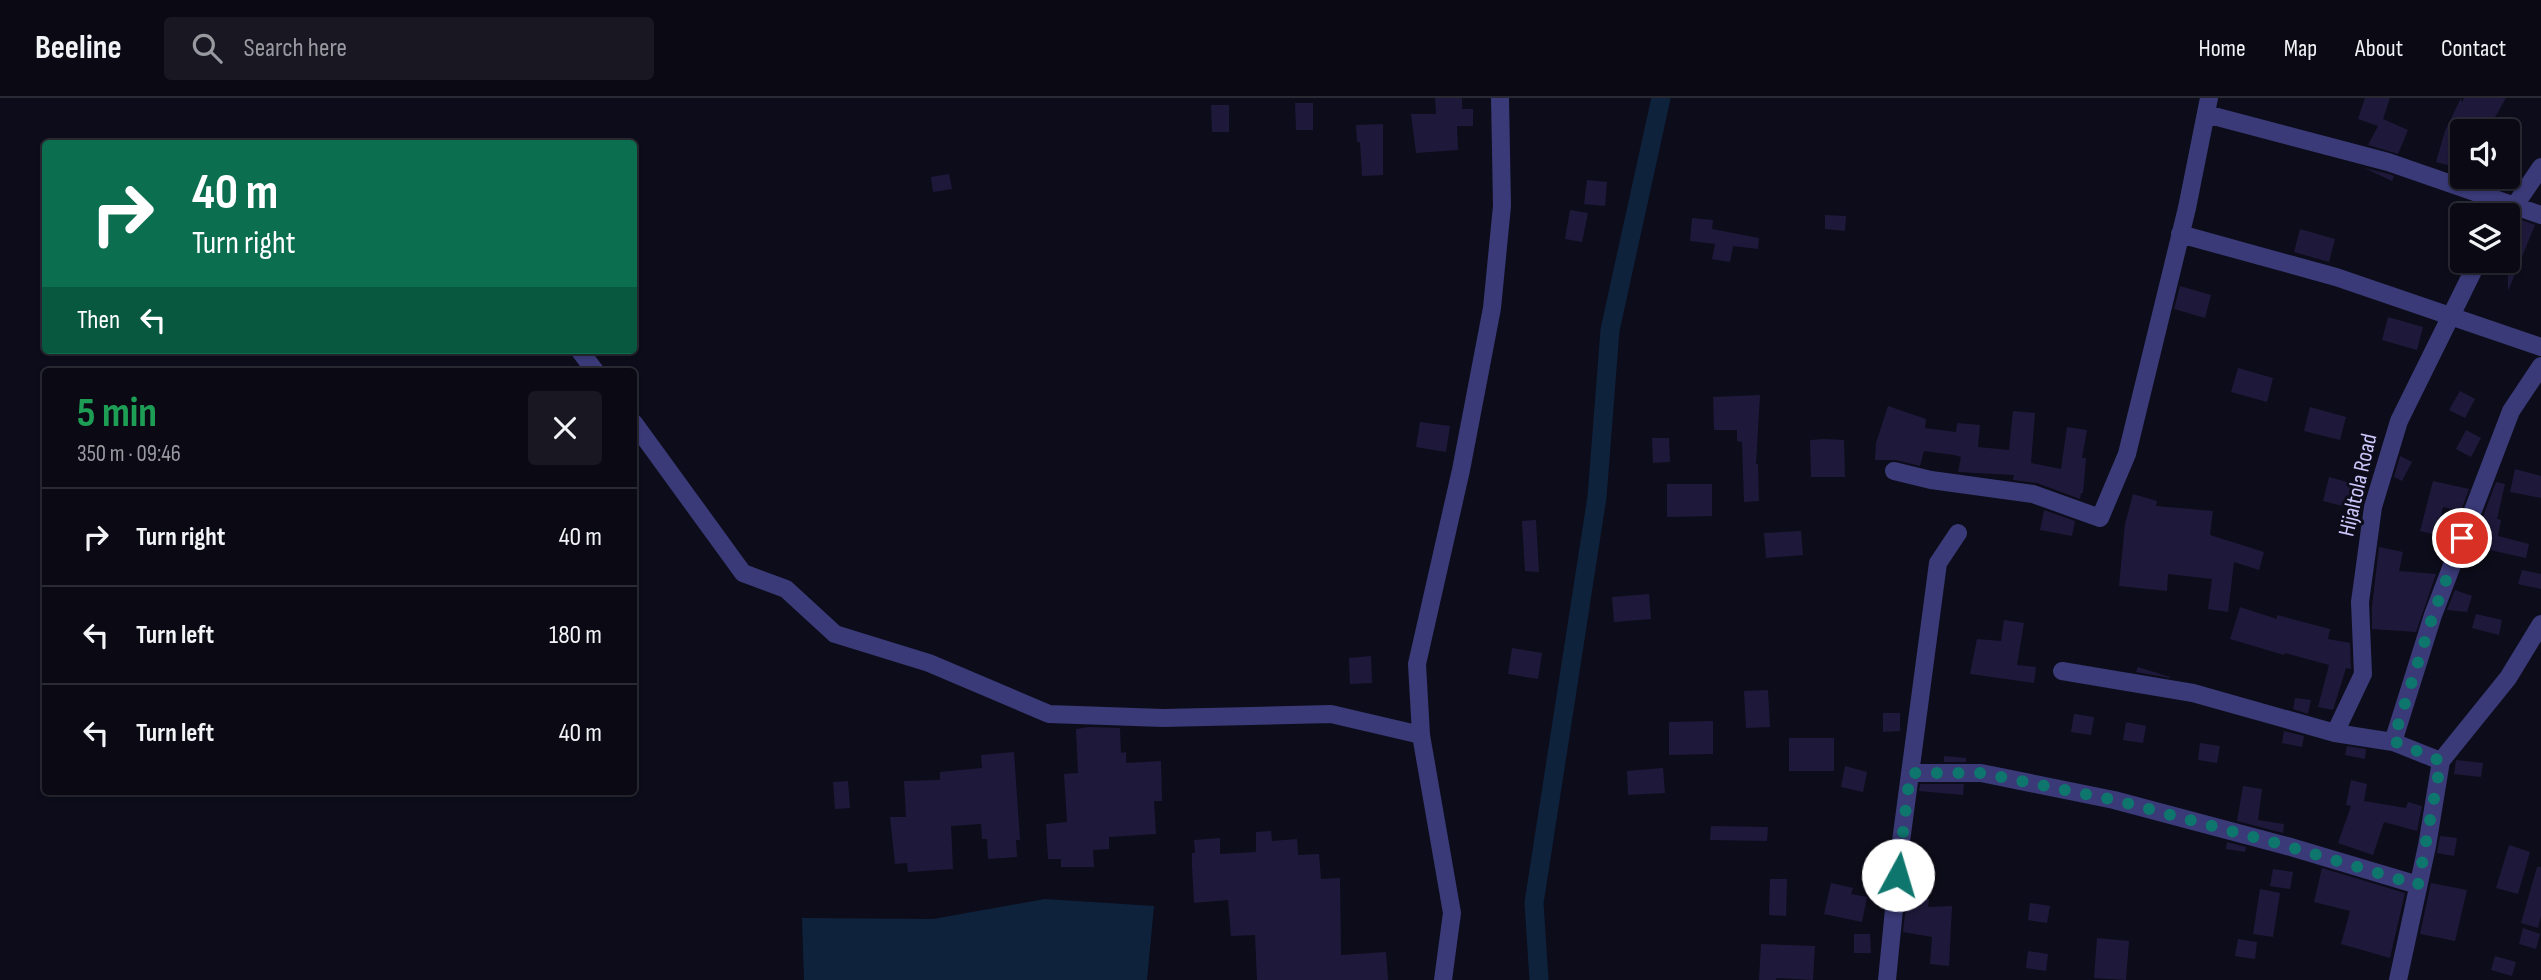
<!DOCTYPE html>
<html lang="en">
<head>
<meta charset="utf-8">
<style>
  :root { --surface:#0a0914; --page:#181722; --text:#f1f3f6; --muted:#999aa0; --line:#2a2a34 }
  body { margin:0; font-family:"Sofia Sans Condensed",sans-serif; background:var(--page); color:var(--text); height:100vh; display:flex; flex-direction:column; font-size:26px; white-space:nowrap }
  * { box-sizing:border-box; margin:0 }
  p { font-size:23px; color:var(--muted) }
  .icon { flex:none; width:38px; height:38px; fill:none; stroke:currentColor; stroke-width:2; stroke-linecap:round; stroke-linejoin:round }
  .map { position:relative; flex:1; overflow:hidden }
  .panel { position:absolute; left:42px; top:270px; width:595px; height:427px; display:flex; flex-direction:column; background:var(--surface); border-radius:7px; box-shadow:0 2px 5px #0004,0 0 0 2px var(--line) }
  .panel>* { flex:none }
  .hud { position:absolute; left:42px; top:42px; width:595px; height:214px; border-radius:7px; box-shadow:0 2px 5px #0004,0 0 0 2px var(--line); background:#0b6e4f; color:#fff; overflow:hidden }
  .tools { position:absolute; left:2450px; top:21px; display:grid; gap:14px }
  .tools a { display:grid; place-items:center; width:70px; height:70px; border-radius:7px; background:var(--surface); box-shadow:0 2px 5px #0004,0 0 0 2px var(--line); font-size:35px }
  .pin { position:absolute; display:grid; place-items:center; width:60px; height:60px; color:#fff; margin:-30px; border:4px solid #fff; border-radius:50%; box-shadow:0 2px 7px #0007 }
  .me { position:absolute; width:77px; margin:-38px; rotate:6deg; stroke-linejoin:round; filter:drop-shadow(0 0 5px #0008) }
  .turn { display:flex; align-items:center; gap:24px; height:147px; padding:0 35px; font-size:32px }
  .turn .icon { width:91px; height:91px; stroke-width:2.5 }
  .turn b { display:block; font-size:49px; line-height:60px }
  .then { display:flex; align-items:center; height:66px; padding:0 35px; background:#0003; gap:14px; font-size:26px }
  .round { display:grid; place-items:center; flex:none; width:74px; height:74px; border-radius:7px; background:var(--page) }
  .overview { display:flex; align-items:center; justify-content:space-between; height:119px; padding:0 35px }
  h1 { font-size:42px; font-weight:700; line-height:52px; color:#1e9e55 }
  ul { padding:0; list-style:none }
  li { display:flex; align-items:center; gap:21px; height:98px; padding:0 35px; border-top:2px solid var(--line) }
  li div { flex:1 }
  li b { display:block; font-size:26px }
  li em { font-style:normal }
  header { display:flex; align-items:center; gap:42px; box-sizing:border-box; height:98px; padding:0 35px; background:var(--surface); border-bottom:2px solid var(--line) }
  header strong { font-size:33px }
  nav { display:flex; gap:38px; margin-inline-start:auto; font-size:24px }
  .search { width:490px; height:63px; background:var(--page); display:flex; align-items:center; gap:18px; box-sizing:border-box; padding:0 24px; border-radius:7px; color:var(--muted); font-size:26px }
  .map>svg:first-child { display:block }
</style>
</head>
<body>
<header>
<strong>Beeline</strong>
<div class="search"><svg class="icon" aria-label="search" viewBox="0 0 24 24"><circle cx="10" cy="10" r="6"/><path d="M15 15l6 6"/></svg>Search here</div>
<nav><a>Home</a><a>Map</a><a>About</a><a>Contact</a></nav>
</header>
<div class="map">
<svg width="2541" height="882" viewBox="0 0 2541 882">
  <rect width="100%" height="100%" fill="#0d0c1a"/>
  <path fill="#0e223c" d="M1045 801 1154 808 1147 882H804L802 820 933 821Z"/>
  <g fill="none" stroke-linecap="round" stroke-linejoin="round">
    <path stroke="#0e223c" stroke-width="19" d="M1539 882 1534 805 1597 399 1610 232 1661 0"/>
  </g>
  <path fill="#1e193a" d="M1435 0H1462V11H1473V28H1457L1458 52 1416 55 1411 16H1436Z
    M2365 0H2390L2383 21 2408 32 2398 56 2368 47 2378 28 2358 21Z
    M2461 0 2462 5 2464 0H2506L2487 33H2462V71L2436 64 2445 33Z
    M1295 5H1313V32H1296Z
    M1211 7H1229V34H1212Z
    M1383 26V77L1362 78 1360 44H1357L1356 27Z
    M2364 70 2385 75 2394 78 2392 83Z
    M949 76 952 91 933 94 931 79Z
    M1587 82 1607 84 1605 108 1584 106Z
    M1570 112 1588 115 1582 144 1565 141Z
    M1825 117 1846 118 1845 133 1825 131Z
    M1692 120 1713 122 1712 131 1759 140 1758 151 1733 148 1730 164 1712 161 1715 146 1690 143Z
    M2519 121 2535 127 2508 193V144Z
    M2300 131 2335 141 2329 164 2294 154Z
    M2180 188 2211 197 2205 220 2174 211Z
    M2388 219 2423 229 2417 252 2382 242Z
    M2238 270 2273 280 2267 304 2231 294Z
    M2460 293 2475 301 2465 320 2449 312Z
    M1760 297 1756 366H1758L1759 403 1744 404 1742 344 1737 343V332H1714L1713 299Z
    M1888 308 1926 321 1925 330 1956 334 1957 325 1980 327 1978 349 2009 352 2013 313 2035 315 2031 365 2061 371 2067 329 2087 332 2082 360H2086L2083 395H2081L2080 401 2037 385 2013 382 2014 377 1958 374 1961 359 1954 357 1924 353 1920 368 1896 362H1875L1876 345Z
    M2310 309 2346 319 2340 342 2304 333Z
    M1420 324 1450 328 1446 354 1416 349Z
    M2466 332 2481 340 2471 359 2456 351Z
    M1652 340H1669L1670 364 1653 365Z
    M1824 341 1844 342 1845 379H1811L1810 342Z
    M2400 358 2412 364 2402 383 2394 379Z
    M2515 371 2541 378V400L2510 394Z
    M2329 379 2365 389 2359 412 2323 403Z
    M2433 383 2469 391 2461 413 2443 409 2437 437 2420 433Z
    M2496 384 2505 386 2497 421 2501 422 2498 438 2529 446 2526 460 2472 448Z
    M1667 386H1712V418L1667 419Z
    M2133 396 2157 403 2156 408 2213 413 2210 437 2264 454 2259 472 2234 464 2228 514 2208 511 2212 481 2168 476 2167 493 2119 488 2125 426Z
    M2044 412 2075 423 2072 438 2040 432Z
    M1536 422 1539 474 1525 473 1522 423Z
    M1801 433 1803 457 1766 460 1764 435Z
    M2379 449 2403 454 2399 473 2436 476 2416 534 2372 531V509Z
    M2522 472 2541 476V491L2518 486Z
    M2455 492 2472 498 2467 514 2447 512Z
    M1649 496 1651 521 1614 524 1612 499Z
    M2240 509 2277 521V517L2330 531 2328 541 2350 545 2351 571 2346 570 2333 612 2318 609 2329 567 2285 555 2284 557 2230 541Z
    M2476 516 2502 522 2499 537 2472 530Z
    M2004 522 2024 525 2017 567 2036 569 2034 585 1970 576 1977 541 2001 543Z
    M1512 550 1542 555 1538 581 1508 576Z
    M1371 558 1372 585 1350 586 1349 560Z
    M2138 569 2170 579V580L2136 574Z
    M1768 592 1770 629 1746 630 1744 593Z
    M2295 600 2311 602 2308 616 2293 611Z
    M1883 615H1900V633L1883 634Z
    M2074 616 2094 619 2091 637 2071 634Z
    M1713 623V656L1669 657V624Z
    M2126 624 2146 628 2143 645 2123 642Z
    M1089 629 1120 630 1121 655 1126 654V665L1161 663 1162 703H1154L1156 736 1109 739V751L1093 752 1094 769H1061V761H1048L1046 726 1067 724 1064 676 1078 675 1076 631Z
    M2284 633 2304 638 2302 649 2282 645Z
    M1789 640H1834V673H1789Z
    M2200 645 2220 648 2217 665 2198 662Z
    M2347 648 2366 651 2365 661 2345 657Z
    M1014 654 1020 742H1016L1017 759 988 761 987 741H982L981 726 951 728 953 771 908 774 907 765 895 766 890 719H906L904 683 940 682V674L982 670 981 657Z
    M1944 658 1966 660V664H1944Z
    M2456 662 2483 665 2481 679 2454 676Z
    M1845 668 1867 674 1863 694 1841 689Z
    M1663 670 1665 695 1628 697 1627 673Z
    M2351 682 2367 686 2364 703 2406 710 2408 704 2422 708 2417 733 2384 724 2373 757 2338 745 2351 708 2346 707Z
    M848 683 850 710 835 711 833 684Z
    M1920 686H1964L1963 697 1919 693Z
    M2243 688 2262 691 2258 722 2284 726 2283 735 2237 723Z
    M1711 728 1768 729 1767 743 1710 742Z
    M1271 733 1272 743 1297 741 1298 757 1319 756 1321 781 1340 780 1341 857 1386 854 1388 882H1257L1255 837 1231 838 1228 802 1194 805 1192 768V755H1195L1194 742 1220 740V756L1256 754V734Z
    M2440 738 2457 740 2454 758 2437 755Z
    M2227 744 2246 749 2245 754 2226 751Z
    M2509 747 2530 754 2518 796 2496 790Z
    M2537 769H2541V818L2538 830 2521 825Z
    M2322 770 2405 795 2390 860 2341 846 2350 813 2314 804Z
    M2273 771 2293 774 2290 791 2270 788Z
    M1770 781H1787L1786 818 1769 817Z
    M1831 785 1853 790 1851 796 1867 799 1862 824 1824 816Z
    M2431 785 2467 792 2455 843 2420 836Z
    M2260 791 2280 795 2273 839 2253 836Z
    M1907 797 1929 801 1928 809 1952 808 1949 868 1930 866 1932 839 1903 834Z
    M2030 805 2050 808 2047 825 2028 822Z
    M2523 830 2540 836 2536 851 2519 846Z
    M1854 836H1870L1871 855H1854Z
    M2097 840 2129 843 2126 882 2094 880Z
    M2238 841 2257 844 2255 861 2235 858Z
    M1761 846 1815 848 1813 882 1776 880V882H1759Z
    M2028 853 2048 856 2046 873 2026 870Z
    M2495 858 2516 864 2512 878 2491 872Z"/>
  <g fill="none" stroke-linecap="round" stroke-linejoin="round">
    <path stroke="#393a77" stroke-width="18" d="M2206 16 2388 64 2541 117
      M2509 116 2541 69
      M2180 136 2336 179 2541 249
      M580 253 595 273
      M634 325 743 475 786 491 835 536 929 565 1049 616 1163 620 1331 616 1421 637
      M1894 373 1931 382 2033 396 2100 420 2127 356 2187 110 2209 0
      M2062 573 2193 595 2335 635 2393 644 2441 663 2427 748 2398 882
      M2335 635 2363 576 2360 504 2373 409 2399 323 2478 163
      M2393 644 2433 517 2511 313 2541 268
      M2441 663 2508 580 2541 526
      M1910 675H1981L2114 702 2287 748 2418 787
      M1443 882 1452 815 1421 637 1417 566 1461 372 1492 210 1502 108 1500 0
      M1887 882 1900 751 1938 465 1958 435"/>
  </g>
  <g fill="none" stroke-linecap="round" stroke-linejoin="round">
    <path stroke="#0f766e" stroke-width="12" stroke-dasharray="0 21.6" d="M1898 777 1910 675H1981L2115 702 2287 748 2418 787 2441 663 2393 643 2433 517 2462 440"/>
  </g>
  <g text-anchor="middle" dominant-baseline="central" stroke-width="6" stroke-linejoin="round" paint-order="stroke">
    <g font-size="23" fill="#cbc8fc" stroke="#0d0c1a">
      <text transform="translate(2358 387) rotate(-77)">Hijaltola Road</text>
    </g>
  </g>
</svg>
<div class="tools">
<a><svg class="icon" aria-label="sound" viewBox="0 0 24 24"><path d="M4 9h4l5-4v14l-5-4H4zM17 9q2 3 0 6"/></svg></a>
<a><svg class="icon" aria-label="layers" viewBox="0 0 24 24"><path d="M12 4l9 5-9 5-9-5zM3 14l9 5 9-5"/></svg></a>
</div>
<div class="pin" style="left:2462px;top:440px;background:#d93025"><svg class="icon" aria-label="arrive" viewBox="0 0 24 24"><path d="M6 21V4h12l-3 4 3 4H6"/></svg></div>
<svg class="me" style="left:1898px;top:777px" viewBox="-20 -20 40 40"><circle r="19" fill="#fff"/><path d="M0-13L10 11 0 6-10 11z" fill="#0f766e"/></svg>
<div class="hud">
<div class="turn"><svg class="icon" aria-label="right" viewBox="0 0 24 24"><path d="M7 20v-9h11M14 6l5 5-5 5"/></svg><div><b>40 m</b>Turn right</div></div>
<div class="then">Then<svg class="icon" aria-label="left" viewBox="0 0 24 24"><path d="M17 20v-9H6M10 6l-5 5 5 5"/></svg></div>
</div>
<section class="panel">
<div class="overview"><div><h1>5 min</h1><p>350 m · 09:46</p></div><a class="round"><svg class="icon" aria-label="close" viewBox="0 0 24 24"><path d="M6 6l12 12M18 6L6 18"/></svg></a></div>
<ul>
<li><svg class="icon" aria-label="right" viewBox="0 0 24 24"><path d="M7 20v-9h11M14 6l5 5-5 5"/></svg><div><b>Turn right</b></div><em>40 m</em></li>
<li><svg class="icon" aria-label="left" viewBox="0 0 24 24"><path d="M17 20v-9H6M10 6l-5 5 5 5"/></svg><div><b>Turn left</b></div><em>180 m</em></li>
<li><svg class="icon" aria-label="left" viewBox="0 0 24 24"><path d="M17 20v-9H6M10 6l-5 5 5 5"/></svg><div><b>Turn left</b></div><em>40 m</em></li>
</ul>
</section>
</div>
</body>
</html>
